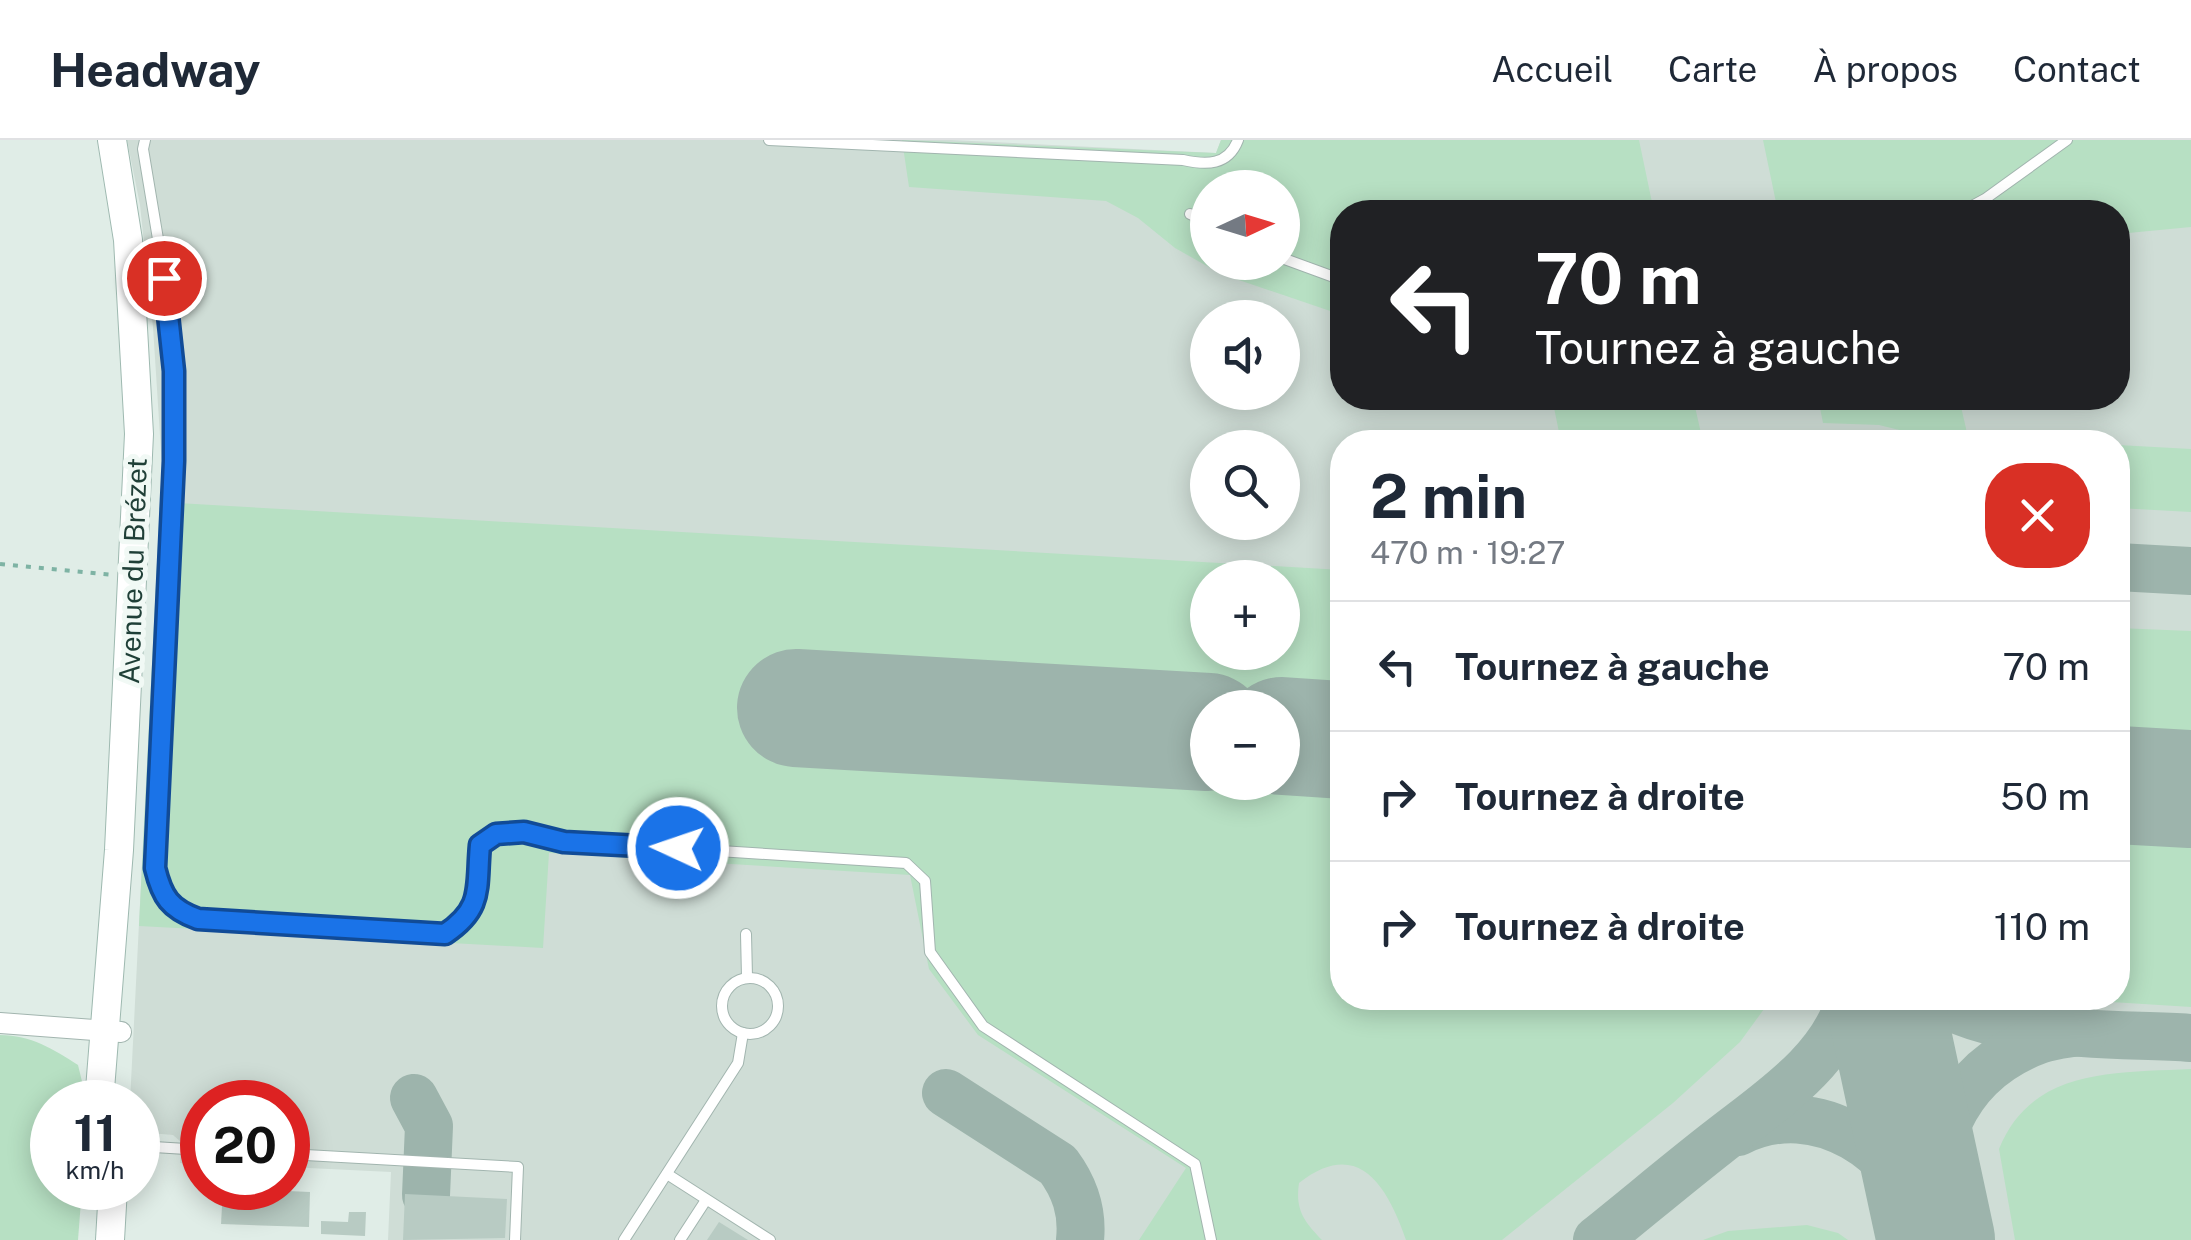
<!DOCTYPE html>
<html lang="fr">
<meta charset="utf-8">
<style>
:root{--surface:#fff;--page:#f2f2f3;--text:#1f2937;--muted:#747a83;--line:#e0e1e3}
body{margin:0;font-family:"Public Sans",sans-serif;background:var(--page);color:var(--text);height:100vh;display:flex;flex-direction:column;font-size:38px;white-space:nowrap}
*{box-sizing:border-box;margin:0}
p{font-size:32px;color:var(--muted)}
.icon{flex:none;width:55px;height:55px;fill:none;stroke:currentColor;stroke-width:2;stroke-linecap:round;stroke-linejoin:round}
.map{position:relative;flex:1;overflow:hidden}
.drawer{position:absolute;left:1330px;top:290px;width:800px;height:580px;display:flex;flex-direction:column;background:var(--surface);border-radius:40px;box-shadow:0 5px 25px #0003}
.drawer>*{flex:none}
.hud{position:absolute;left:1330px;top:60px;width:800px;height:210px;border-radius:40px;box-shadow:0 5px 25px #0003;background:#202124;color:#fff;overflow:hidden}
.needle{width:65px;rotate:86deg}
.controls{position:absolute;left:1190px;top:30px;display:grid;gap:20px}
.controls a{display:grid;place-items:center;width:110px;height:110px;border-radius:50%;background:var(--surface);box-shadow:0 5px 25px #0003;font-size:50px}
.speed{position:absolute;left:30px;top:940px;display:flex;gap:20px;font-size:50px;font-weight:700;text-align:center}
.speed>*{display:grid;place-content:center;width:130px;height:130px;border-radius:50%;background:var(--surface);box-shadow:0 5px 25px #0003;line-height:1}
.speed small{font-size:25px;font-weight:400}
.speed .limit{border:15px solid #d22;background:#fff;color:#111}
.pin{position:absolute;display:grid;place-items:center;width:85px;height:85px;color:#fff;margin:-42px;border:5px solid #fff;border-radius:50%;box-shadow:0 2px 10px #0007}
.me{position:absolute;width:110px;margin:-55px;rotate:273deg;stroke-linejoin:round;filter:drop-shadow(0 0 8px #0008)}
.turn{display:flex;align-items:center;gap:35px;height:210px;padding:0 40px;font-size:45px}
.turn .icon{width:130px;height:130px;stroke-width:2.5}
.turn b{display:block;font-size:70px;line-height:85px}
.round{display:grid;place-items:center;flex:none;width:105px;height:105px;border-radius:40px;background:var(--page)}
.overview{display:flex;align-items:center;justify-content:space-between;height:170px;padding:0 40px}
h1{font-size:60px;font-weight:700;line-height:75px}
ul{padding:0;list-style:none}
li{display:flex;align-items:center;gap:30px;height:130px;padding:0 40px;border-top:2px solid var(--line)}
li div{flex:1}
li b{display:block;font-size:38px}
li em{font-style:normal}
header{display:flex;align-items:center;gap:60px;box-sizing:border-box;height:140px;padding:0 50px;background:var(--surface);border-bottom:2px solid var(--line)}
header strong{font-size:48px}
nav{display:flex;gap:55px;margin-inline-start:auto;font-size:35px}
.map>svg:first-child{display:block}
.built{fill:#cfddd6;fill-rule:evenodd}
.green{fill:#b7e0c3;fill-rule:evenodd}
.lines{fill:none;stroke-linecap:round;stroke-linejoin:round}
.taxiway{stroke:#9db4ac;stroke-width:48}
.runway{stroke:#9db4ac;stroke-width:118}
.building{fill:#b8cbc3}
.service-casing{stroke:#a2b5af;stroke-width:12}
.minor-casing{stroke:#a2b5af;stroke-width:22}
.secondary-casing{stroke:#9eb9b0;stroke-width:30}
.path{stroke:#7eb3a4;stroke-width:4;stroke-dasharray:5 8;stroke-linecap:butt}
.service{stroke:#fff;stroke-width:10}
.minor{stroke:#fff;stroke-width:20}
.secondary{stroke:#fff;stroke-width:28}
.route-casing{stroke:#114b97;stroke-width:25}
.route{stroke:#1a73e8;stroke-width:18}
.labels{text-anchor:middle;stroke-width:10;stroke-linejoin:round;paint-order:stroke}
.street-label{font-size:28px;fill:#1f3f37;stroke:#f1f9f5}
</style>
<header>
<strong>Headway</strong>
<nav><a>Accueil</a><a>Carte</a><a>À propos</a><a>Contact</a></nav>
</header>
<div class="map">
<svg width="2191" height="1100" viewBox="0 0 2191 1100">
<rect width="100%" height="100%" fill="#e0ede7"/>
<!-- built -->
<path class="built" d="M127,0H951L1216,13L1221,0H2191V1100H388L391,1032L288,1027V962H202V1024L180,1023L181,1002L173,995L138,992V962H130L162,327L153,187L140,65ZM1208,48H1282V122H1208ZM1342,72H2118V258H1342ZM1208,178H1282V252H1208ZM1342,302H2118V858H1342ZM1208,308H1282V382H1208ZM1208,438H1282V512H1208ZM1208,568H1282V642H1208Z"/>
<!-- green -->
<g class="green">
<path d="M902,0L1216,13L1221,0H1639L1654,72H1342V175L1221,134L1175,108L1138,78L1106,61L909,47ZM1208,48H1282V122H1208Z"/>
<path d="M1763,0H2191V87L2118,94V72H1778Z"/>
<path d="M1552,258H1693L1703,302H1561Z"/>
<path d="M1818,258H1959L1968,297L2068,302H1930L1928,297L1879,285L1823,283Z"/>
<path d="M2118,305L2191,309V372L2118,368Z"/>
<path d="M160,362L1342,430V858H1772L1740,902L1673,963L1502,1100H1406C1387,1045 1358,997 1299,1043C1295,1070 1304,1081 1322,1100H1139L1186,1028L978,895L929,829L910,735L549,713L543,808L139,786ZM1208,438H1282V512H1208ZM1208,568H1282V642H1208Z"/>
<path d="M2118,488L2191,491V867L2047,858H2118Z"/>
<path d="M0,895C31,895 53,909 78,925L87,962H52V1048H82L78,1100H0Z"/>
<path d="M2191,929V1100H2015L1999,1009C2032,927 2116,933 2191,929Z"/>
<path d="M1807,1085L1838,1093L1848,1100H1703L1728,1091Z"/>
</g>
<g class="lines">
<!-- taxiway -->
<g class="taxiway">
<path d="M2118,427L2191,431"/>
<path d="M1935,858C1997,899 2115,893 2191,898"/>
<path d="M946,953L1058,1025C1075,1048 1083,1071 1080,1100"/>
<path d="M414,958L429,986L426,1055"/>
<path d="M1738,992C1818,952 1902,1012 1928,1088"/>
<path d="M1597,1100C1637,1068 1676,1035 1717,1003C1766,964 1834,922 1850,858"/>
<path d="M1937,1100C1922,1014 1951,932 2039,900C2053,895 2069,894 2084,891"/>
</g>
<!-- runway -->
<g class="runway">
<path d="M796,568L1208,592"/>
<path d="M1282,596L1342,600"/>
<path d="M2118,645L2191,649"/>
<path d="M1884,858L1936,1100"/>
</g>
</g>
<!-- building -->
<g class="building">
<path d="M223,1048L310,1052L309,1087L221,1084Z"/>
<path d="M405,1054L507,1059L505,1098L403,1100Z"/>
<path d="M349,1072H366L365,1096L321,1094V1081L348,1082Z"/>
<path d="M719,1082L748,1100H707Z"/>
</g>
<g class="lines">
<!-- service casing -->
<g class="service-casing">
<g id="service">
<path d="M145,0L143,9L170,171L174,231V321L155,728C162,757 170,769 198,779L445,794C484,767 476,748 480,705C508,685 532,694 564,701L906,723L925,741L930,812L983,886L1195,1024L1211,1100"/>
<path d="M769,0L1183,20C1206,25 1228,26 1238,0"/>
<path d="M1961,72L1985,59L2067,0"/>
<path d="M1190,74L1208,82"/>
<path d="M1282,118L1342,140"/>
<path d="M746,794L747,837"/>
<circle cx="750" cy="866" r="28"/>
<path d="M138,1006L202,1010"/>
<path d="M288,1014L518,1027L515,1100"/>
<path d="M667,1034L770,1100"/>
<path d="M624,1100L738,923L743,893"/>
<path d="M680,1100L706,1060"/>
</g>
</g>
<!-- minor casing -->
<g class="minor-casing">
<path id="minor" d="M0,883L121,892"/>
</g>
<!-- secondary casing -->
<g class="secondary-casing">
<g id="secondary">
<path d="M99,962L119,710L139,294L128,100L112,0"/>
<path d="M110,1100L113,1048"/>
</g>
</g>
<!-- path -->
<path class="path" d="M0,424L113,435"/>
<!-- service -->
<use href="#service" class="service"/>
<!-- minor -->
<use href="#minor" class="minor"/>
<!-- secondary -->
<use href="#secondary" class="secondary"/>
</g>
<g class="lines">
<!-- route casing -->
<g class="route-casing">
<path id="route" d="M164,138L174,231V321L155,728C162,757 170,769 198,779L445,794C484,768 476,748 480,705L496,694L524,692L564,702L678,708"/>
</g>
<!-- route -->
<use href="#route" class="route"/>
</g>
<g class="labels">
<!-- street labels -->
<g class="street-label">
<text transform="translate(133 431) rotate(-88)" y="10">Avenue du Brézet</text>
</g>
</g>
</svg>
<div class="controls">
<a><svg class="needle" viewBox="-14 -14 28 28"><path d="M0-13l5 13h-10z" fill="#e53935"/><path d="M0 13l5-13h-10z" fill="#747a83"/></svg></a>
<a><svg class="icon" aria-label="sound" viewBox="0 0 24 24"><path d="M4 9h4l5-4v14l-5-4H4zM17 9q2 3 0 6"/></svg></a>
<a><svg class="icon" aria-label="search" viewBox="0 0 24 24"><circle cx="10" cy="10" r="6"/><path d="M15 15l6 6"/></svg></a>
<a>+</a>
<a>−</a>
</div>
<div class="speed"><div>11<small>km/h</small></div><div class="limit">20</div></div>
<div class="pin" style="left:164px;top:138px;background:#d93025"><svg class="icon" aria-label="arrive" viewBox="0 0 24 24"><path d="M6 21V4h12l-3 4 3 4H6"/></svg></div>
<svg class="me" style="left:678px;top:708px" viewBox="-20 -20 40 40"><circle r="17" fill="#1a73e8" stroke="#fff" stroke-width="3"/><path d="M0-11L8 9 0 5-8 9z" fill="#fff"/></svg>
<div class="hud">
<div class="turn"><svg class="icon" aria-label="left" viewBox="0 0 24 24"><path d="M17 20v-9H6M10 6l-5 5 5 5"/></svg><div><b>70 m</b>Tournez à gauche</div></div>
</div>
<section class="drawer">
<div class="overview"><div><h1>2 min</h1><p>470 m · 19:27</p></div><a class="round" style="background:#d93025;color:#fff"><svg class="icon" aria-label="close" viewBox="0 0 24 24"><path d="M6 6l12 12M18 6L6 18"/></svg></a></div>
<ul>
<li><svg class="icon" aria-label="left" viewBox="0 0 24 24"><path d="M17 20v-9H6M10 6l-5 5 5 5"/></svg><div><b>Tournez à gauche</b></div><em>70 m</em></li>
<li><svg class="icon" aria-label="right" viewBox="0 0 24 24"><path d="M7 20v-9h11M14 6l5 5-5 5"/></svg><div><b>Tournez à droite</b></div><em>50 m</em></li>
<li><svg class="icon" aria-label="right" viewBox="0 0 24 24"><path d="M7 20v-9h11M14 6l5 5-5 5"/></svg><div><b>Tournez à droite</b></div><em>110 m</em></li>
</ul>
</section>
</div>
